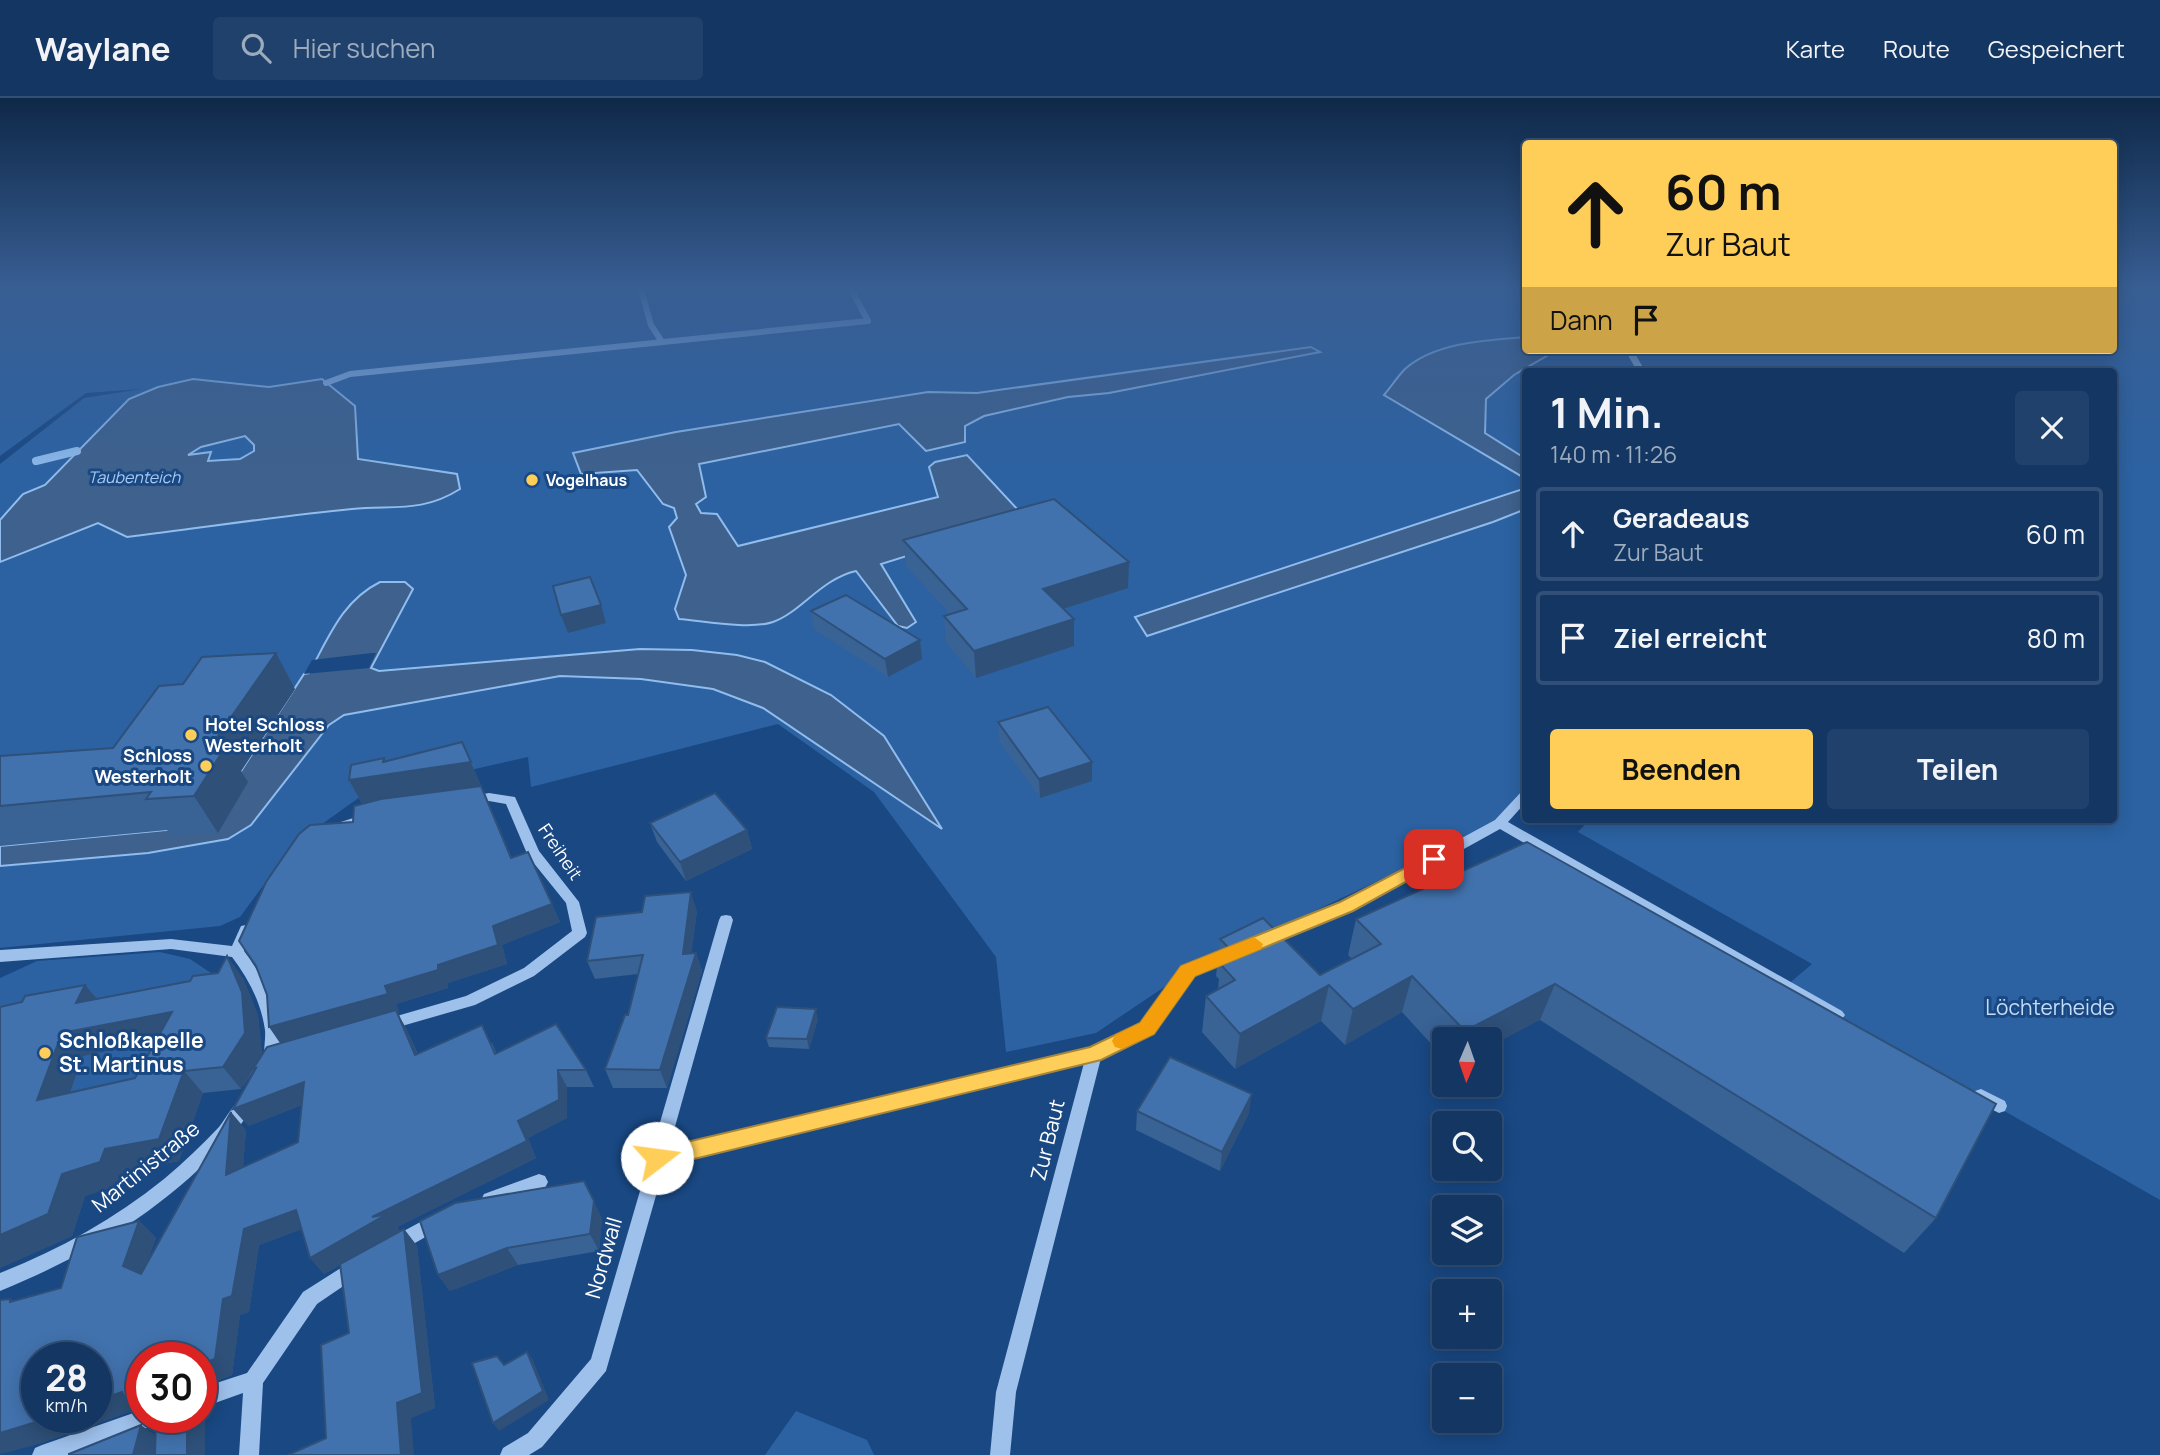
<!DOCTYPE html>
<html lang="de">
<meta charset="utf-8">
<style>
:root{--surface:#133662;--page:#20416b;--text:#f1f3f6;--muted:#9dabbe;--line:#325077;--accent:#ffce59}
body{margin:0;font-family:Manrope,sans-serif;background:var(--page);color:var(--text);height:100vh;display:flex;flex-direction:column;font-size:26px;white-space:nowrap}
*{box-sizing:border-box;margin:0}
p{font-size:23px;color:var(--muted)}
.icon{flex:none;width:38px;height:38px;fill:none;stroke:currentColor;stroke-width:2;stroke-linecap:round;stroke-linejoin:round}
.map{position:relative;flex:1;overflow:hidden}
.details{position:absolute;left:1522px;top:270px;width:595px;height:455px;display:flex;flex-direction:column;background:var(--surface);border-radius:7px;box-shadow:0 4px 18px #0003,0 0 0 2px var(--line)}
.details>*{flex:none}
.guide{position:absolute;left:1522px;top:42px;width:595px;height:214px;border-radius:7px;box-shadow:0 4px 18px #0003,0 0 0 2px var(--line);background:#ffce59;color:#111;overflow:hidden}
.needle{width:46px;rotate:182deg}
.buttons{position:absolute;left:1432px;top:929px;display:grid;gap:14px}
.buttons a{display:grid;place-items:center;width:70px;height:70px;border-radius:7px;background:var(--surface);box-shadow:0 4px 18px #0003,0 0 0 2px var(--line);font-size:35px}
.speed{position:absolute;left:21px;top:1244px;display:flex;gap:14px;font-size:35px;font-weight:700;text-align:center}
.speed>*{display:grid;place-content:center;width:91px;height:91px;border-radius:50%;background:var(--surface);box-shadow:0 4px 18px #0003,0 0 0 2px var(--line);line-height:1}
.speed small{font-size:18px;font-weight:400}
.speed .limit{border:10px solid #d22;background:#fff;color:#111}
.pin{position:absolute;display:grid;place-items:center;width:60px;height:60px;color:#fff;margin:-30px;border-radius:14px;box-shadow:0 4px 10px #0006}
.me{position:absolute;width:77px;margin:-38px;rotate:75deg;stroke-linejoin:round;filter:drop-shadow(0 0 5px #0008)}
.turn{display:flex;align-items:center;gap:24px;height:147px;padding:0 28px;font-size:32px}
.turn .icon{width:91px;height:91px;stroke-width:2.5}
.turn b{display:block;font-size:49px;line-height:60px}
.then{display:flex;align-items:center;height:66px;padding:0 28px;background:#0003;gap:14px;font-size:26px}
.round{display:grid;place-items:center;flex:none;width:74px;height:74px;border-radius:7px;background:var(--page)}
.overview{display:flex;align-items:center;justify-content:space-between;height:119px;padding:0 28px}
h1{font-size:42px;font-weight:700;line-height:52px}
.button{display:flex;gap:14px;margin-top:auto;padding:14px 28px}
.button a{flex:1;height:80px;border-radius:7px;background:var(--accent);color:#111;font-size:28px;font-weight:700;line-height:80px;text-align:center}
.button a+a{background:var(--page);color:var(--text)}
ul{padding:0;list-style:none}
li{display:flex;align-items:center;gap:21px;height:94px;margin:0 14px 10px;padding:0 14px;border:4px solid var(--line);border-radius:7px}
li div{flex:1}
li b{display:block;font-size:26px}
li em{font-style:normal}
header{display:flex;align-items:center;gap:42px;box-sizing:border-box;height:98px;padding:0 35px;background:var(--surface);border-bottom:2px solid var(--line)}
header strong{font-size:33px}
nav{display:flex;gap:38px;margin-inline-start:auto;font-size:24px}
.search{width:490px;height:63px;background:var(--page);display:flex;align-items:center;gap:18px;box-sizing:border-box;padding:0 24px;border-radius:7px;color:var(--muted);font-size:26px}
.map>svg:first-child{display:block}
.green{fill:#2c62a2}
.water{fill:#3e618d;stroke:#90bcee;stroke-width:2;fill-rule:evenodd}
.pier{fill:#194883}
.lines{fill:none;stroke-linecap:round;stroke-linejoin:round}
.stream-far1{stroke:#90bcee;stroke-width:6}
.stream{stroke:#90bcee;stroke-width:8}
.minor{fill:#9ec1ec;fill-rule:evenodd}
.wall{fill:#396295;fill-rule:evenodd}
.shaded-wall{fill:#2e5079}
.building{fill:#4272ad;stroke:#2e5079;stroke-width:2;fill-rule:evenodd}
.route{fill:#ffce59;stroke:#a6863a;stroke-width:2}
.slow{fill:#f59e0b}
.poi-dot{fill:#ffce59;stroke:#194883;stroke-width:2.5}
.labels{text-anchor:middle;stroke-width:6;stroke-linejoin:round;paint-order:stroke}
.far-water-label{font-size:16px;font-style:italic;fill:#a9cbf3;stroke:#194883}
.far-poi-label{font-size:16px;font-weight:bold;fill:#fff;stroke:#194883;text-anchor:start}
.poi-label{font-size:18px;font-weight:bold;fill:#fff;stroke:#194883;text-anchor:start}
.street-label{font-size:18px;fill:#fff;stroke:#194883}
.near-park-label{font-size:21px;fill:#c3dcf9;stroke:#194883}
.near-poi-label{font-size:21px;font-weight:bold;fill:#fff;stroke:#194883;text-anchor:start}
.near-street-label{font-size:21px;fill:#fff;stroke:#194883}
</style>
<header>
<strong>Waylane</strong>
<div class="search"><svg class="icon" aria-label="search" viewBox="0 0 24 24"><circle cx="10" cy="10" r="6"/><path d="M15 15l6 6"/></svg>Hier suchen</div>
<nav><a>Karte</a><a>Route</a><a>Gespeichert</a></nav>
</header>
<div class="map">
<svg width="2160" height="1357" viewBox="0 0 2160 1357">
<rect width="100%" height="100%" fill="#194883"/>
<!-- green -->
<g class="green">
<path d="M0,191H1526V252H2114V191H2160V1102L1786,888L1812,866L1578,734L1590,721H2114V273H1526V696L1500,725L1188,873L1096,935L1006,954L996,859L874,694L778,626L531,689L528,659L364,696L293,747L240,819L220,828L0,850V366L84,300L141,291L86,295L0,358Z"/>
<path d="M160,854L190,861L211,875L154,971L142,979L0,1012V880L37,863Z"/>
<path d="M796,1313L867,1342L874,1357H765Z"/>
</g>
<!-- water -->
<g class="water">
<path d="M1526,239V252H1557L1514,277L1486,301L1485,335L1526,361V381L1384,297C1391,289 1397,279 1405,271C1435,244 1488,242 1526,239Z"/>
<path d="M1311,249L1320,254L1109,295L1068,299L984,318L965,328V344L926,353L899,326L699,366L706,399L696,406L701,415L717,416L738,448L938,399L929,369L935,364L967,357L1019,413V423L881,466L916,524L907,530L898,528L856,473C821,481 801,514 773,524C749,532 704,523 679,521L675,511L686,477L669,429L677,420L674,410L663,406L637,372L581,376L573,355L676,334L928,294L977,295Z"/>
<path d="M193,281L269,289L322,281L355,308L358,361L457,376L460,391C422,415 394,407 352,411C277,418 202,430 127,439L98,425L0,464V422L23,396L45,387L129,301L158,289ZM245,338L254,347V353L240,361L208,363L211,354L188,357L201,349Z"/>
<path d="M1526,390V411L1493,424L1147,538L1135,519Z"/>
<path d="M380,484H405L413,491L371,570L379,573L640,551L692,552L737,557L765,564L831,597L884,638L942,731L763,610L713,591L641,581L560,578L344,617L329,627L251,727L228,741L148,755L0,768V748L176,731L234,684L304,576L309,575C329,539 342,503 380,484Z"/>
</g>
<!-- pier -->
<path class="pier" d="M372,555H376L369,570L304,576L312,562Z"/>
<g class="lines">
<!-- stream-far1 -->
<g class="stream-far1">
<path d="M641,191L651,227L662,244"/>
<path d="M326,285L350,276L868,223L851,191"/>
</g>
<!-- stream -->
<path class="stream" d="M36,363L77,353"/>
<!-- minor -->
<g class="minor">
<path d="M1625,252H1633L1645,273H1637Z"/>
<path d="M1526,692V704L1508,724L1842,913L1845,917L1842,921L1837,923L1832,921L1500,731L1352,813L1269,846L1264,847L1259,846L1257,842L1259,838L1342,805L1495,722L1522,693Z"/>
<path d="M489,695L515,699L539,753L579,804L587,835L585,839L534,878L475,907L388,932L383,930L380,926L383,922L466,898L524,870L572,833L566,805L528,758L506,706L489,703L470,706L464,702L466,699Z"/>
<path d="M369,715L375,719L374,722L330,736L324,732L325,729Z"/>
<path d="M726,817L731,818L733,822L669,1050L1091,950L1142,927L1183,869L1231,849L1236,851L1238,855L1236,859L1193,877L1152,935L1101,960L1016,1294L1010,1357H990L996,1294L1084,965L665,1066L606,1273L542,1349L529,1357H500L503,1350L528,1335L591,1261L719,822L721,818Z"/>
<path d="M246,827L251,828L253,832L244,853C264,879 293,933 278,966L272,968L266,966C262,956 266,943 265,932C261,904 248,880 232,859L171,851L0,864V852L171,841L232,848L241,828Z"/>
<path d="M1981,991L2005,1003L2007,1008L2005,1013L1999,1015L1975,1003L1973,998L1975,993Z"/>
<path d="M247,997L253,999L255,1004C247,1021 232,1037 219,1051C159,1115 81,1160 0,1193V1175C59,1152 114,1121 164,1081C183,1065 202,1047 219,1029C227,1019 235,1002 247,997Z"/>
<path d="M539,1076L545,1078L548,1084L545,1090L490,1110L484,1108L481,1102L484,1096Z"/>
<path d="M437,1115L443,1117L446,1123L443,1129L401,1153L395,1155L389,1153L386,1147L389,1141Z"/>
<path d="M355,1161L361,1164L364,1170L361,1176L317,1206L263,1285L259,1357H239L243,1295L201,1310V1290L247,1275L303,1194Z"/>
<path d="M142,1312V1320H158L155,1327L71,1357H32L35,1350L42,1347Z"/>
</g>
</g>
<!-- wall -->
<g class="wall">
<path d="M903,442L1129,464L1128,490L1063,511L1074,521V548L976,580L946,545L944,518L950,516L906,468Z"/>
<path d="M811,513L922,561L888,579L814,531Z"/>
<path d="M295,591L241,673L248,684L218,735L172,738L167,732L0,748V658L113,650Z"/>
<path d="M998,624L1092,664V683L1040,700L999,643Z"/>
<path d="M462,644L512,760L552,806L560,824L502,847L507,866L448,885V890L396,906L399,914L397,915L406,930L418,956L492,945L497,956L586,972L594,989H567V1020L528,1040L536,1060L397,1129L400,1133L404,1131L417,1148L435,1310L411,1320L326,1340L349,1235L340,1167L324,1176L310,1160L302,1131L259,1147L249,1214L240,1217L232,1277L201,1289V1260L138,1311L41,1345L0,1356V1202L10,1201L13,1203L61,1190L139,1123L156,1140L147,1164L246,1032L243,1069L298,1044L302,1007L248,1028L255,973L254,972L241,991L203,995L179,1063L127,1073L122,1086L85,1098L72,1138L0,1170V909L85,887L97,901L243,880L258,917L262,956L280,945L353,724L362,706L349,682L384,660L385,663ZM155,944L135,980L70,995L83,958Z"/>
<path d="M650,725L747,732L752,751L686,783L657,744Z"/>
<path d="M1527,744L1936,1120L1904,1155L1540,922L1489,942H1444V960L1402,914L1345,947L1321,923L1235,971L1202,934L1206,898L1218,892L1219,881L1216,878L1220,841L1320,877L1352,861L1348,857L1356,821Z"/>
<path d="M697,813L691,855H696L702,873L667,990H613L605,971L628,917L638,876L595,881L587,863Z"/>
<path d="M818,921L809,951L769,949L766,940Z"/>
<path d="M1137,1013L1249,1015L1220,1073L1136,1032Z"/>
<path d="M602,1120L599,1153L518,1167L450,1193L438,1177L420,1123Z"/>
</g>
<!-- shaded-wall -->
<g class="shaded-wall">
<path d="M1129,464L1128,490L1044,517L1043,491Z"/>
<path d="M601,507L606,525L568,535L561,517Z"/>
<path d="M1074,521V548L976,580L974,553Z"/>
<path d="M920,542L922,561L888,579L885,561Z"/>
<path d="M276,555L295,591L241,673L248,684L218,735L194,698L211,648Z"/>
<path d="M462,644L483,693L365,711L349,682L383,664L384,660L392,676Z"/>
<path d="M1092,664V683L1040,700L1039,681Z"/>
<path d="M747,732L752,751L686,783L680,764Z"/>
<path d="M691,794L697,813L689,875L683,856Z"/>
<path d="M552,806L560,824L502,847L507,866L448,885V890L396,906L399,914L397,915L406,930L426,975L282,948L269,929L385,888L438,867L493,828Z"/>
<path d="M696,855L702,873L667,990L660,972Z"/>
<path d="M227,858L243,880L258,917L262,957L241,991L223,969Z"/>
<path d="M1412,878L1402,914L1345,947L1353,911Z"/>
<path d="M1555,886L1540,922L1489,949V942H1462L1465,933Z"/>
<path d="M85,887L105,910L76,905Z"/>
<path d="M1329,887L1321,923L1235,971L1240,936Z"/>
<path d="M816,911L818,921L809,951L807,941Z"/>
<path d="M172,914L190,937L83,958L59,1025L37,1002L62,935Z"/>
<path d="M558,972L567,989V1020L528,1040L536,1060L397,1129L400,1133L324,1176L310,1160L518,1023Z"/>
<path d="M184,973L203,995L179,1063L127,1073L122,1086L85,1098L72,1138L0,1170V1137L62,1076L105,1051Z"/>
<path d="M304,984L317,1001L248,1028L233,1011Z"/>
<path d="M1252,996L1249,1015L1220,1073L1222,1054Z"/>
<path d="M231,1014L246,1032L241,1094L226,1077Z"/>
<path d="M594,1103L602,1120L599,1153L590,1136Z"/>
<path d="M296,1112L310,1128L259,1147L249,1214L240,1217L232,1277L201,1289V1266L244,1131Z"/>
<path d="M139,1123L156,1140L141,1184L123,1168Z"/>
<path d="M404,1131L417,1148L435,1310L411,1320L414,1357H401L397,1305Z"/>
<path d="M507,1150L518,1167L450,1193L438,1177Z"/>
<path d="M527,1254L533,1262L549,1302L499,1333L493,1325Z"/>
<path d="M122,1294L140,1297L142,1298V1314L138,1311L41,1345L0,1356V1335L49,1320H96V1303Z"/>
<path d="M201,1308L205,1311V1357H187V1320H201Z"/>
<path d="M141,1327L163,1343L159,1357H133Z"/>
</g>
<!-- building -->
<g class="building">
<path d="M1054,401L1129,464L1043,491L1074,521L974,553L944,518L967,511L903,442Z"/>
<path d="M590,479L601,507L561,517L553,488Z"/>
<path d="M846,497L920,542L885,561L811,513Z"/>
<path d="M276,555L211,648H226L194,698L146,701L151,694L0,708V658L113,650L159,588L183,586L202,559Z"/>
<path d="M1048,609L1092,664L1039,681L998,624Z"/>
<path d="M462,644L471,664L349,682L351,667L384,660L383,664Z"/>
<path d="M481,688L511,760L528,754L552,806L493,828L498,847L438,867V872L385,888L388,896L269,929L267,897L256,868L239,843L266,784L299,736L310,727L353,724L354,708L381,701Z"/>
<path d="M715,695L747,732L680,764L650,725Z"/>
<path d="M1527,744L1996,1006L1936,1120L1555,886L1465,933L1412,878L1353,911L1329,887L1240,936L1206,898L1235,882L1221,867L1237,858L1220,841L1263,820L1320,877L1381,846L1356,821Z"/>
<path d="M691,794L683,856L696,855L660,972L605,971L625,917H628L643,857L587,863L596,819L642,814L645,798Z"/>
<path d="M227,858L242,894L245,935L223,969L184,973L159,1041L105,1051L100,1064L62,1076L48,1116L0,1137V909L22,904L25,898L85,887L76,905L190,883L193,878L218,875ZM172,914L135,980L37,1002L62,935Z"/>
<path d="M777,909L816,911L807,941L766,940Z"/>
<path d="M396,912L415,957L482,927L495,956L556,926L586,972H558L559,1002L518,1023L527,1043L372,1119L387,1116L310,1160L296,1112L244,1131L232,1198L223,1201L215,1261L201,1266V1260H142V1301L140,1297L125,1301L122,1294L96,1303V1260H37V1320H49L0,1335V1202L10,1201V1204L61,1190L77,1139L139,1123L123,1168L141,1176L231,1014L226,1077L298,1044L304,984L233,1011L256,970L253,971L267,949Z"/>
<path d="M1170,959L1252,996L1222,1054L1137,1013Z"/>
<path d="M584,1083L594,1103L590,1136L507,1150L438,1177L420,1123L455,1105Z"/>
<path d="M404,1131L422,1295L397,1305L401,1357H288L326,1340L321,1247L349,1235L340,1166Z"/>
<path d="M527,1254L543,1293L493,1325L472,1265L497,1258L504,1267Z"/>
<path d="M156,1320H187V1357H155Z"/>
<path d="M141,1327L133,1357H69V1356Z"/>
</g>
<!-- sky -->
<linearGradient id="sky" x2="0" y2="1"><stop stop-color="#0e2848"/><stop offset="0.5" stop-color="#385e93"/><stop offset="1" stop-color="#385e93" stop-opacity="0"/></linearGradient>
<rect width="2160" height="381" fill="url(#sky)"/>
<!-- route -->
<path class="route" d="M1434,755L1440,757L1443,761L1440,765L1353,813L1195,878L1154,936L1101,962L657,1070L649,1067L646,1060L649,1054L657,1051L1090,949L1140,925L1181,868L1340,804Z"/>
<!-- slow -->
<path class="slow" d="M1254,839L1263,846L1261,851L1195,878L1154,936L1122,951L1115,949L1112,943L1115,937L1140,925L1181,868Z"/>
<!-- markers -->
<g class="poi-dot">
<circle cx="532" cy="382" r="7"/>
<circle cx="191" cy="637" r="7"/>
<circle cx="206" cy="668" r="7"/>
<circle cx="45" cy="955" r="7"/>
</g>
<g class="labels">
<!-- far-water labels -->
<g class="far-water-label">
<text x="134" y="385">Taubenteich</text>
</g>
<!-- far-poi labels -->
<g class="far-poi-label">
<text x="546" y="388">Vogelhaus</text>
</g>
<!-- poi labels -->
<g class="poi-label">
<text x="205" y="633">Hotel Schloss<tspan x="205" dy="21">Westerholt</tspan></text>
<text x="192" y="664" text-anchor="end">Schloss<tspan x="192" dy="21">Westerholt</tspan></text>
</g>
<!-- street labels -->
<g class="street-label">
<text transform="translate(560 754) rotate(56)" y="6">Freiheit</text>
</g>
<!-- near-park labels -->
<g class="near-park-label">
<text x="2050" y="917">Löchterheide</text>
</g>
<!-- near-poi labels -->
<g class="near-poi-label">
<text x="59" y="950">Schloßkapelle<tspan x="59" dy="24">St. Martinus</tspan></text>
</g>
<!-- near-street labels -->
<g class="near-street-label">
<text transform="translate(1048 1042) rotate(-76)" y="7">Zur Baut</text>
<text transform="translate(146 1069) rotate(-39)" y="7">Martinistraße</text>
<text transform="translate(604 1160) rotate(-74)" y="7">Nordwall</text>
</g>
</g>
</svg>
<div class="buttons">
<a><svg class="needle" viewBox="-14 -14 28 28"><path d="M0-13l5 13h-10z" fill="#e53935"/><path d="M0 13l5-13h-10z" fill="#9dabbe"/></svg></a>
<a><svg class="icon" aria-label="search" viewBox="0 0 24 24"><circle cx="10" cy="10" r="6"/><path d="M15 15l6 6"/></svg></a>
<a><svg class="icon" aria-label="layers" viewBox="0 0 24 24"><path d="M12 4l9 5-9 5-9-5zM3 14l9 5 9-5"/></svg></a>
<a>+</a>
<a>−</a>
</div>
<div class="speed"><div>28<small>km/h</small></div><div class="limit">30</div></div>
<div class="pin" style="left:1434px;top:761px;background:#d93025"><svg class="icon" aria-label="arrive" viewBox="0 0 24 24"><path d="M6 21V4h12l-3 4 3 4H6"/></svg></div>
<svg class="me" style="left:657px;top:1060px" viewBox="-20 -20 40 40"><circle r="19" fill="#fff"/><path d="M0-13L10 11 0 6-10 11z" fill="#ffce59"/></svg>
<div class="guide">
<div class="turn"><svg class="icon" aria-label="ahead" viewBox="0 0 24 24"><path d="M12 20V5M6 11l6-6 6 6"/></svg><div><b>60 m</b>Zur Baut</div></div>
<div class="then">Dann<svg class="icon" aria-label="arrive" viewBox="0 0 24 24"><path d="M6 21V4h12l-3 4 3 4H6"/></svg></div>
</div>
<section class="details">
<div class="overview"><div><h1>1 Min.</h1><p>140 m · 11:26</p></div><a class="round"><svg class="icon" aria-label="close" viewBox="0 0 24 24"><path d="M6 6l12 12M18 6L6 18"/></svg></a></div>
<ul>
<li><svg class="icon" aria-label="ahead" viewBox="0 0 24 24"><path d="M12 20V5M6 11l6-6 6 6"/></svg><div><b>Geradeaus</b><p>Zur Baut</p></div><em>60 m</em></li>
<li><svg class="icon" aria-label="arrive" viewBox="0 0 24 24"><path d="M6 21V4h12l-3 4 3 4H6"/></svg><div><b>Ziel erreicht</b></div><em>80 m</em></li>
</ul>
<div class="button"><a>Beenden</a><a>Teilen</a></div>
</section>
</div>
